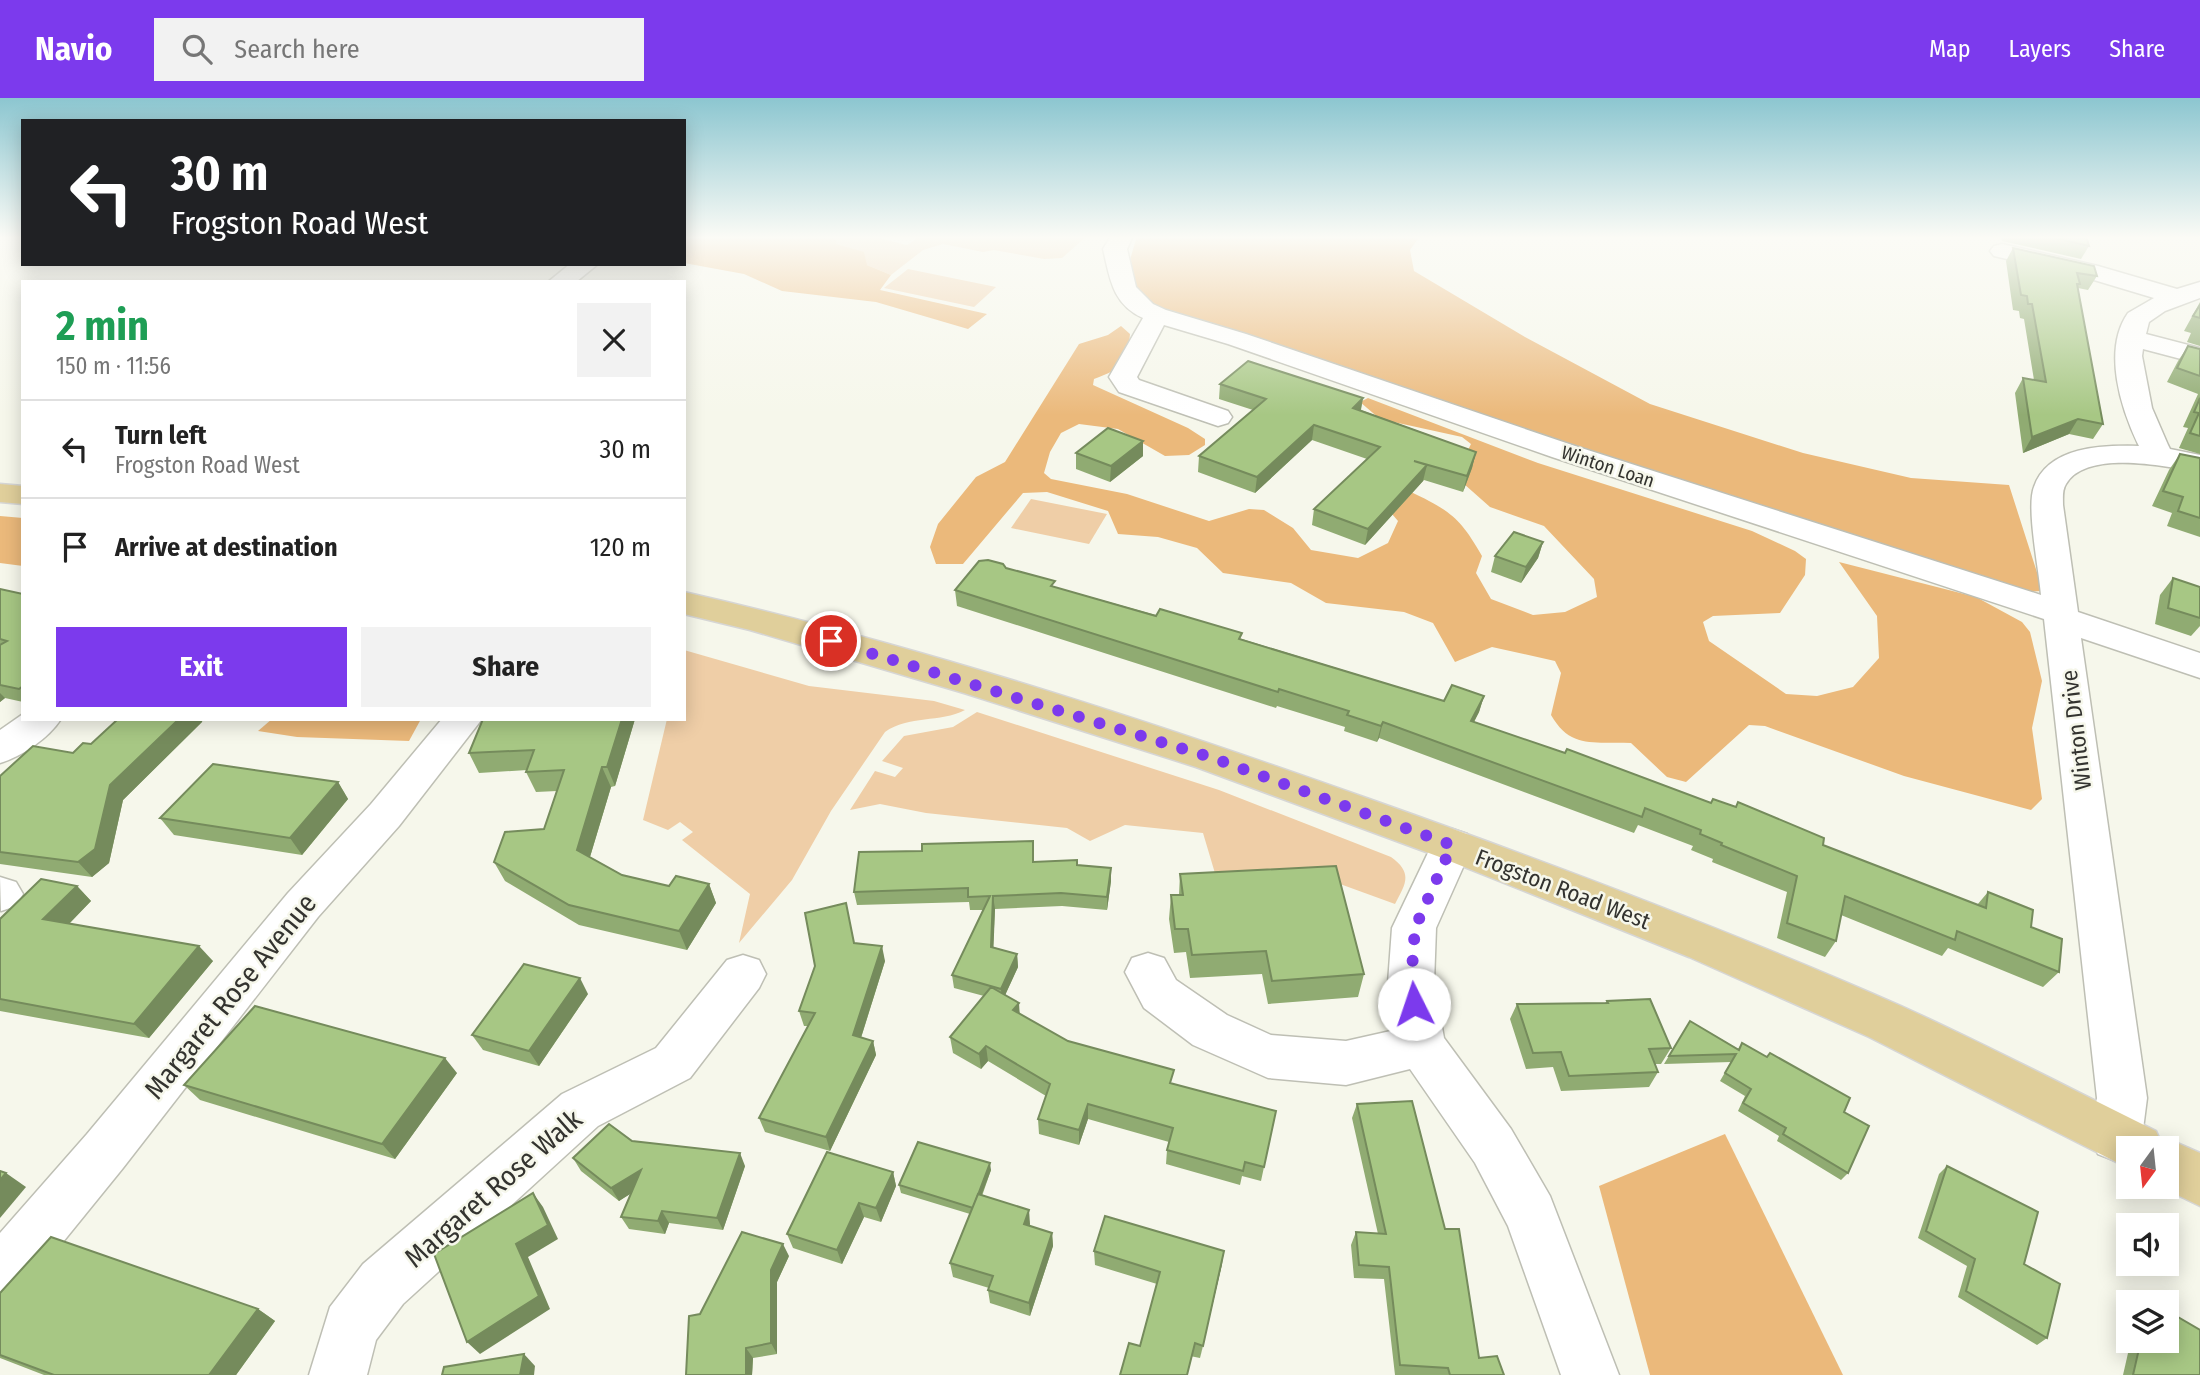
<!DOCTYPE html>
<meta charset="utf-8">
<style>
:root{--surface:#fff;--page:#f2f2f2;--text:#222;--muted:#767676;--line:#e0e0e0;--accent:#7c3aed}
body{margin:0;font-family:"Fira Sans Condensed",sans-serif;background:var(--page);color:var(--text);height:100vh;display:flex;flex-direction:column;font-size:26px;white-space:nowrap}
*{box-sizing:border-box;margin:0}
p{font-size:23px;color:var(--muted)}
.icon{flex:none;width:38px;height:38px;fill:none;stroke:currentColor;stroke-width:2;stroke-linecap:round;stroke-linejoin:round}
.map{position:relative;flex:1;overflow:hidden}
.details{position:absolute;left:21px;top:182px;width:665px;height:441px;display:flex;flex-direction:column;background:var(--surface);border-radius:0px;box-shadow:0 4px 18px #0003}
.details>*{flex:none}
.hud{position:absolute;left:21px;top:21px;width:665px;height:147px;border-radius:0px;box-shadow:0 4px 18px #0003;background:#202124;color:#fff;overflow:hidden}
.needle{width:46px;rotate:195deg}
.tools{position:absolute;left:2116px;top:1038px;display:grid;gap:14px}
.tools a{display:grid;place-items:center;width:63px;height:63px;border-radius:0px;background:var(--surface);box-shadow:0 4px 18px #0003;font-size:35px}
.pin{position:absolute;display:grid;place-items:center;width:60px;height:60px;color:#fff;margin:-30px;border:4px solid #fff;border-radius:50%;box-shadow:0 2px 7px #0007}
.me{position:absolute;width:77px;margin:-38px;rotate:356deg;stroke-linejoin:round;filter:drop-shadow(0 0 5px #0008)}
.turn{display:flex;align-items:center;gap:24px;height:147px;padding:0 35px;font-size:32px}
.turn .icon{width:91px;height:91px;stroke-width:2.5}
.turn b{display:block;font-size:49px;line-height:60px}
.round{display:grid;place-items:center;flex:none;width:74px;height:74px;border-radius:0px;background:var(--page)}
.overview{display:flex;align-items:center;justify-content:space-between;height:119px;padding:0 35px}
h1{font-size:42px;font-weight:700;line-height:52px;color:#1e9e55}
.action{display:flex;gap:14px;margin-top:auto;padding:14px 35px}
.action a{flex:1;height:80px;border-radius:0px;background:var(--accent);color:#fff;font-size:28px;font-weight:700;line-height:80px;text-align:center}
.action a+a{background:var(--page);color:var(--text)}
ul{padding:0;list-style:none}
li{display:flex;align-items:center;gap:21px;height:98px;padding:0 35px;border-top:2px solid var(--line)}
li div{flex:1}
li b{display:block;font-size:26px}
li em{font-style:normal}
header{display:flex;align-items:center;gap:42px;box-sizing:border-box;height:98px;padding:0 35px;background:var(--accent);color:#fff}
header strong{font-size:33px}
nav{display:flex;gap:38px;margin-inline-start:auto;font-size:24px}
.search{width:490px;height:63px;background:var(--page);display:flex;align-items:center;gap:18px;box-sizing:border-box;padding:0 24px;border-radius:0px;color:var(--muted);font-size:26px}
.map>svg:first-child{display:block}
.green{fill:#efcea7}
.forest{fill:#ebb97b}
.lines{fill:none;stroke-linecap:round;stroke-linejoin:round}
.minor-casing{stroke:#bebfb4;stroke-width:3}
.major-casing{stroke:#d6d6d5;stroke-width:3}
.minor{fill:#fff;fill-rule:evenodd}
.major{fill:#e0cf9b;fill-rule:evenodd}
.wall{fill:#90ab72}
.shaded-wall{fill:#758b5c}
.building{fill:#a7c784;stroke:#758b5c;stroke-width:2}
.route{stroke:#7c3aed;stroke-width:12;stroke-dasharray:0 21.6}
.labels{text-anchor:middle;stroke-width:5;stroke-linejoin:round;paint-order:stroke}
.far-street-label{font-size:19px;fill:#33332f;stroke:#f6f7eb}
.street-label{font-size:23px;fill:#33332f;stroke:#f6f7eb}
.near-street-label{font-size:28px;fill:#33332f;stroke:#f6f7eb}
</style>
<header>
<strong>Navio</strong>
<div class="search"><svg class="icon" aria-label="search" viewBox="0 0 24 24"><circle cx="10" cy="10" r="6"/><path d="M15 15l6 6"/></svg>Search here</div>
<nav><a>Map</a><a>Layers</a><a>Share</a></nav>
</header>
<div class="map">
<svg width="2200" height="1277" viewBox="0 0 2200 1277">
<rect width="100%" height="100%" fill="#f6f7eb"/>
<!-- green -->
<g class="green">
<path d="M836,138H871L907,147L920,138H1087L1062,160L1044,161L994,152L983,154L943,146L923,152L891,177L867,167L835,146Z"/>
<path d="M908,171L996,189L974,209L884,190Z"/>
<path d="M1031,401L1107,416L1089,446L1011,430Z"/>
<path d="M684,552L809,588L934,603L965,612C940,625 909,617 885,634L831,713L792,782L739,845L750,796L682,742L693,734L680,724L668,732L643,722L667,621H684Z"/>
<path d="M977,614L1219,692L1391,759C1413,775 1406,785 1395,806L1318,778L1217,782L1203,735L1125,727L1090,743L1067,730L926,715L880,706L850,712L875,673L895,679L903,670L882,663L904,638L953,629Z"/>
</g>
<!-- forest -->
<g class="forest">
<path d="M684,138H836V146L864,154L867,167L891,177L880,192L987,216L968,231L876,204L782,193L744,176L684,165Z"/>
<path d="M1137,138H1420L1410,152L1414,173L1525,239L1650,306L1803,355L1911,380L2009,387L2043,493L2020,494L1164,214L1143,199L1127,172Z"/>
<path d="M1121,228L1130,236C1127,269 1124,269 1094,281L1093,287L1188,330L1205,341V347L1189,357L1165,358L1118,331L1079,326L1061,335L1050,354L1044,375L1051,381L1127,396L1209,423L1249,411L1264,412L1293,430L1311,452L1358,460L1388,445L1398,423L1392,416L1409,393C1449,412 1460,419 1482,458L1476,475L1491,501L1533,517L1565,514L1597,499L1594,481L1544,428L1490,409L1455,378L1471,346L1462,339L1380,321L1360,304L1368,300L1538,365L1752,433L1795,453L1806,461L1805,477L1780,515L1713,518L1703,524L1709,543L1786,596L1817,598L1853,589L1879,560L1877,518L1839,464L1976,499L2022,524L2030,534L2042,583L2032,630L2042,701L2031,712L1904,678L1765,628L1749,627L1686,684L1667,679L1631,645C1595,643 1571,652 1551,617L1561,575L1555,563L1492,549L1455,564L1433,525L1404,514L1326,505L1291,485L1223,475L1197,450L1158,439L1118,436L1108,413L1047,394L1023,395L963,466H936L930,449L938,426L976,379L1005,364L1079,246L1108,237Z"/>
<path d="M0,418L23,420V468L0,465Z"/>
<path d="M272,621H421L409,643L297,639L258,633Z"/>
<path d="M1725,1036L1843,1277H1650L1599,1088Z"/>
</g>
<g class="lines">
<!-- minor casing -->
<g class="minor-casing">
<g id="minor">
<path d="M1111,138H1133L1127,151L1136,189L1153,206L1166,212L1246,236L1572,347L2041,497C2039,472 2026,409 2034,389C2048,348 2103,347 2139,348C2121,311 2102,252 2128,215L2154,200L2084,179L1994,158L1990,153L1994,148L2002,146L2098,168L2177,191L2200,184V200L2165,213L2149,224L2146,236L2200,250V266L2143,251L2142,258L2152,310L2168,347L2170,351L2200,357V375C2168,368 2086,351 2066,386C2062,392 2063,400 2063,407L2078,514L2200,555V580L2081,540L2147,1000L2142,1039L2137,1050H2128V1058L2116,1063L2098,1056L2090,1039L2097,1000L2044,521L1552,359L1228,246L1164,227L1137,279L1139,282L1228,313L1232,319L1228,325L1218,328L1119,294L1109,279L1143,220C1112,206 1110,180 1103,151Z"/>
<path d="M570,166H598L576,184H548Z"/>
<path d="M23,616V621H61C49,640 21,659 0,665V632Z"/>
<path d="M442,621H482L399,728L318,819L123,1070L20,1197L0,1205V1135L87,1036L288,795L371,706Z"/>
<path d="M1452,731L1467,736L1473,747L1436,830L1434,885L1444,940L1511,1031L1550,1098L1619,1277H1561L1508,1128L1475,1065L1410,971L1346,987L1268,980L1193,947L1144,910L1125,874L1132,860L1148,855L1164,860L1176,882L1227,917L1271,937L1346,943L1395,932L1388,885L1392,830L1437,736Z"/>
<path d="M0,779L16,784L23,796L16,808L1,813Z"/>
<path d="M743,857L759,862L766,876L759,890L690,980L598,1028L403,1206L376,1242L367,1277H309L330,1209L363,1166L562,996L656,950L727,862Z"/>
</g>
</g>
<!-- major casing -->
<g class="major-casing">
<g id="major">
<path d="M0,386L23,388V406L0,404Z"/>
<path d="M684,494C917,547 1147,622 1372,702C1550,765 1728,832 1901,908C1987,947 2071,991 2156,1033L2160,1042L2166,1040L2200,1055V1108L2159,1088H2166V1050H2128V1070L1869,939L1689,859L1437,758L1196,669L964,595L750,532L684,516Z"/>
</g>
</g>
<!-- minor -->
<use href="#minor" class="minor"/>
<!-- major -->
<use href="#major" class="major"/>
</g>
<!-- wall -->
<g class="wall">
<path d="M2001,138H2086L2089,148L2081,161L2002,143Z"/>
<path d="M2013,150L2097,178L2088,192L2078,190L2103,326L2093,341L2069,336L2023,355L2015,295L2023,280L2034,282L2024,221L2020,220L2019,213L2013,212L2006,163Z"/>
<path d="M2200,204V248L2187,244L2191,235L2184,233Z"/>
<path d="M2188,248L2200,251V356L2179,350L2188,330L2183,329L2198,296L2167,284L2178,263Z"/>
<path d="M1220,286L1363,300L1361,312L1476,354L1472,370L1463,394L1424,382L1365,447L1312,427L1314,411L1367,361L1312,342L1255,395L1198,374L1199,358L1253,312L1219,301Z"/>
<path d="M1076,355L1143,358L1110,384L1076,371Z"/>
<path d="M2180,356L2200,360V439L2167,428L2172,415L2152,408L2169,372Z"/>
<path d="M1543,444L1538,460L1521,485L1491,474L1495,458Z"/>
<path d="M1006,470L1055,489L1242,541L1444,603L1484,598L1479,614L1474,624L1711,705L1713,701L1735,709L1738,704L1823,747L1977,807L1988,794L2031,829L2059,874L2043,889L1948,850L1942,858L1841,817L1836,843L1825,859L1777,840L1787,794L1712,764L1713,761L1691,752L1693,748L1638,727L1634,735L1379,640L1377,644L1344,633L1345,629L1277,608L1276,610L957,508L955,492Z"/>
<path d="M2173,480L2200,489V528L2191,538L2155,526L2160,497Z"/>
<path d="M0,491L23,496V604L5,600L0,604Z"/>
<path d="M483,621H635L615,688L611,689L590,759L622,777L669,788L709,786L716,805L687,852L579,827L505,783L494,764L544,731L557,693L536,694L526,674L527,672L479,675L469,655Z"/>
<path d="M202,624L123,702L109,765L92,779L0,766V678L73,655L91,646Z"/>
<path d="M338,684L348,701L302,757L174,737L160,720Z"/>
<path d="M922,753L1034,764L1077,767L1111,783L1107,812L1062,808L995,811L993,849L1017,856L1018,869L1005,897L1020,916L1068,943L1173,986L1276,1013L1261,1083L1242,1078L1240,1087L1166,1066L1167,1052L1169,1044L1088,1021L1079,1047L1039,1036L1038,1021L1046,998L988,963L981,971L953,955L950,939L984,898L954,890L952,877L983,812H970L969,804L857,807L854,794Z"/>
<path d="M1180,776L1364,876L1358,899L1268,906L1262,876L1190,880L1186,854L1174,855L1169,821L1171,797H1179Z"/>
<path d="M77,788L91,803L69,826L213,863L149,940L0,913V821Z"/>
<path d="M855,845L885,863L861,940L873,943L876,957L830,1053L765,1034L759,1020L808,928H804L799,913Z"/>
<path d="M588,896L539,968L483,952L472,937Z"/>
<path d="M1607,903L1671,950L1661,966H1655L1658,974L1649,989L1561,993L1553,969L1526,971L1510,921L1517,906L1605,905Z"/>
<path d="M1690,923L1738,951L1742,945L1844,1014L1848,1075L1841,1082L1777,1043L1779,1038L1738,1013L1745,998L1720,983L1731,964L1664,966Z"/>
<path d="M457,975L395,1061L200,1002L184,987Z"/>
<path d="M1357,1006L1445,1131L1479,1260L1504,1277H1395L1384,1181L1354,1180L1351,1147L1356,1134L1378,1136L1352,1020Z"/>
<path d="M632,1043L745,1068L723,1132L669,1125L665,1136L629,1131L621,1119L631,1095L619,1103L581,1073L573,1060Z"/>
<path d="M1947,1068L2024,1166L2047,1240L2037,1247L1958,1199L1967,1168L1918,1140L1939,1076Z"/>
<path d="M991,1072L982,1098L1030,1126L1029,1128L1052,1135L1053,1148L1030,1218L990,1205L988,1192L989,1190L953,1179L950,1165L970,1116L901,1095L899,1087Z"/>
<path d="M893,1074L896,1088L881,1124L864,1119L842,1166L793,1150L787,1136Z"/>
<path d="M1094,1153L1222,1166L1200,1260L1140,1248L1157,1186L1095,1167Z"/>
<path d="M789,1158L777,1184V1256L753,1260L752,1277H686L700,1216Z"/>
<path d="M0,1195L258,1211L275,1223L236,1277H44L0,1260Z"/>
<path d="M2131,1242H2166L2200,1277H2123Z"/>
</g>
<!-- shaded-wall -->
<g class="shaded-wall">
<path d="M1363,300L1360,315L1353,310Z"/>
<path d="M2078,321L2069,336L2023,355L2032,339Z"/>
<path d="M1314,327L1312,342L1255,395L1257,379Z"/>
<path d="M1143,343V358L1110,384L1111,368Z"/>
<path d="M1476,354L1472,370L1463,394L1467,378Z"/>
<path d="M1427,367L1423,383L1365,447L1368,431Z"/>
<path d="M1543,444L1538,460L1521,485L1526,469Z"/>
<path d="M0,595L5,600L0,604Z"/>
<path d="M1484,598L1479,614L1466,639L1471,623Z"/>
<path d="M179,621H203L202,624L123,702L109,765L92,779L78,764L110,687Z"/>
<path d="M622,621H635L615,688L607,669Z"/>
<path d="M1383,624L1379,640L1377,644L1381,628Z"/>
<path d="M602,669L611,689L586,772L577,752Z"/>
<path d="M338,684L348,701L302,757L290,740Z"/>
<path d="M1111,770V783L1107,812V799Z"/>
<path d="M709,786L716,805L687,852L679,833Z"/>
<path d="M77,788L91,803L59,836L43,821Z"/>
<path d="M993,798L995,811L993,862L991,849Z"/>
<path d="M199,848L213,863L149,940L134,926Z"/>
<path d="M882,848L885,863L857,952L853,937Z"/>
<path d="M1017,856L1018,869L1002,904L1001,891Z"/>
<path d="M580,880L588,896L539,968L529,953Z"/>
<path d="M1019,905L1020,920L1013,912Z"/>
<path d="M873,943L876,957L830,1053L826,1039Z"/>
<path d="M986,948L988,963L981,971L979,956Z"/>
<path d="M445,960L457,975L395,1061L382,1046Z"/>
<path d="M1088,1006V1021L1079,1047V1032Z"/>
<path d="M740,1055L745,1068L723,1132L717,1120Z"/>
<path d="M990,1065L991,1072L974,1117L973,1110Z"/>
<path d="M641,1072L648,1085L619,1103L611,1090Z"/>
<path d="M893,1074L896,1088L881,1124L876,1110Z"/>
<path d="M6,1075L26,1089L0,1120V1082Z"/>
<path d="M533,1095L543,1109L558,1141L528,1159L550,1211L480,1256L467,1244Z"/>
<path d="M859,1105L864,1119L842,1166L837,1152Z"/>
<path d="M1029,1112L1030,1126L1025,1140L1024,1126Z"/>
<path d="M662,1113L669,1125L665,1136L658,1123Z"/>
<path d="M1052,1135L1053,1148L1030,1218L1029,1205Z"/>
<path d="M783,1146L789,1158L777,1184V1256L771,1245V1172Z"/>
<path d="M1224,1153L1222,1166L1200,1260L1203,1248Z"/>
<path d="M258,1211L275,1223L236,1277H209Z"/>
<path d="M746,1250L753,1260L752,1277H746Z"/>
<path d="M524,1256L535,1268L534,1277H520Z"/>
</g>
<!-- building -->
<g class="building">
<path d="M2046,138H2086L2089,148Z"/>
<path d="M2013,150L2094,168L2097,178L2077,175L2080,186H2077L2103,326L2078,321L2032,339L2023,280L2046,284L2032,206H2028L2027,198L2021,197Z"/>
<path d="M2200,207V220L2193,218Z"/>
<path d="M2188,248L2200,251V278L2177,270Z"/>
<path d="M1248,263L1363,300L1353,310L1476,354L1467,378L1414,363L1427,367L1368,431L1314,411L1380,349L1314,327L1257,379L1199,358L1266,301L1220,286Z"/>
<path d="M2200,300V338L2190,335L2199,315L2194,314Z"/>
<path d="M1108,330L1143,343L1111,368L1076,355Z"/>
<path d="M2180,356L2200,360V420L2178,413L2183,399L2163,393Z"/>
<path d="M1514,434L1543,444L1526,469L1495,458Z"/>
<path d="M988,462L1003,466L1006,470L1055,483L1051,488L1156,518L1160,511L1242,535L1239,541L1444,603L1452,587L1484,598L1471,623L1565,655L1567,651L1711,705L1713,701L1736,709L1738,704L1824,740L1823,747L1986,810L1988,794L2033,812L2031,829L2062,841L2059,874L1957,833L1955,842L1845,798L1836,843L1787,825L1797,778L1721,747L1722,745L1700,736L1701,732L1645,710L1642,719L1383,624L1381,628L1347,617L1349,613L1279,591L1278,594L955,492L979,463Z"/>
<path d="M2173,480L2200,489V520L2168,510Z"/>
<path d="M0,491L23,496V588L19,591L0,587V547L7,543L0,541Z"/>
<path d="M118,621H179L110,687L95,751L78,764L0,754V678L33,648L73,655L83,645L91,646Z"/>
<path d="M483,621H622L607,669H602L577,752L622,777L669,788L676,778L709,786L679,833L569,807L494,764L505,734L544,731L564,672L526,674L534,652L469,655Z"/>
<path d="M213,666L338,684L290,740L160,720Z"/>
<path d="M1033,743V764L1077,762V767L1111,770L1107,799L1061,795L993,798L991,849L1017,856L1001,891L952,877L990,798L968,799V790L854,794L859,754L922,753V746Z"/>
<path d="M1336,768L1364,876L1272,883L1266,853L1192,857L1188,831H1175L1171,797H1183L1180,776Z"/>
<path d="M41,781L77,788L43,821L199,848L134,926L0,901V821Z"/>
<path d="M846,805L854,845L882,848L853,937L873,943L826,1039L759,1020L815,915L799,913L815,868L805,815Z"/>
<path d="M524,866L580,880L529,953L472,937Z"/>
<path d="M991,889L1019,905L1013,912L1068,943L1174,972L1170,985L1276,1013L1264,1069L1245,1064L1243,1073L1167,1052L1173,1030L1088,1006L1079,1032L1038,1021L1050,986L986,948L979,956L950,939Z"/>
<path d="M1650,901L1671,950L1649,951L1658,974L1569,978L1561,954L1533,955L1517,906L1608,905L1607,903Z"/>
<path d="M255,908L445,960L382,1046L184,987Z"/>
<path d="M1690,923L1739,952L1742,945L1767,959L1770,955L1850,1000L1844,1014L1869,1028L1848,1075L1783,1036L1786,1030L1743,1005L1751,991L1725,975L1736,956L1669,958Z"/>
<path d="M1412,1003L1445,1131H1459L1479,1260L1497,1258L1504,1277H1450L1448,1270L1400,1267L1389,1169L1359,1167L1356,1134L1386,1136L1357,1006Z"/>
<path d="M609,1026L632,1043L740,1055L717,1120L662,1113L658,1123L621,1119L641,1072L611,1090L573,1060Z"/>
<path d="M918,1044L990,1065L973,1110L899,1087Z"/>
<path d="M827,1054L893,1074L876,1110L859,1105L837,1152L787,1136Z"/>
<path d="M1947,1068L2038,1114L2024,1166L2060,1186L2047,1240L1966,1193L1975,1161L1926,1133Z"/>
<path d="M0,1073L6,1075L0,1082Z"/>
<path d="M533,1095L548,1127L516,1146L539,1198L467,1244L434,1156Z"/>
<path d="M978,1096L1029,1112L1024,1126L1052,1135L1029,1205L988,1192L993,1178L950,1165Z"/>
<path d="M1105,1118L1224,1153L1203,1248L1195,1245L1187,1277H1120L1129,1245L1140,1248L1160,1174L1094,1153Z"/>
<path d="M742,1134L783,1146L771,1172V1245L746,1250V1277H686L689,1218L700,1216Z"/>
<path d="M51,1139L258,1211L209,1277H54L0,1257V1195Z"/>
<path d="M2166,1212L2200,1232V1277H2133L2141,1242H2166Z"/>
<path d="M524,1256L520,1277H442L444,1269Z"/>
</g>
<!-- sky -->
<linearGradient id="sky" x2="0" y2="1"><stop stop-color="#8cc6d0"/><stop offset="0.44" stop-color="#fbfbf6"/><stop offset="1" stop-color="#fbfbf6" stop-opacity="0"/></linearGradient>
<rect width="2200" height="317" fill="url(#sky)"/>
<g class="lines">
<!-- route -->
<path class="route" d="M831,543L1210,659L1452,747L1415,830L1411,885L1414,906"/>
</g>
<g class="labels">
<!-- far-street labels -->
<g class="far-street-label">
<text transform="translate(1608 368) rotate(18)" y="7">Winton Loan</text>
</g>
<!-- street labels -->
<g class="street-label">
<text transform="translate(2076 632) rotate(-97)" y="8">Winton Drive</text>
<text transform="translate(1563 791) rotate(21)" y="8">Frogston Road West</text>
</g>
<!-- near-street labels -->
<g class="near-street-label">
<text transform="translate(230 898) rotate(-51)" y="10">Margaret Rose Avenue</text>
<text transform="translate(493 1090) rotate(-41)" y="10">Margaret Rose Walk</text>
</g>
</g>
</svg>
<div class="tools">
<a><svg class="needle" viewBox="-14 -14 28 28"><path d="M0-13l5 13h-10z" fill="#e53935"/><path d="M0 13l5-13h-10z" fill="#767676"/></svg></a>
<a><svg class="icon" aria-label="sound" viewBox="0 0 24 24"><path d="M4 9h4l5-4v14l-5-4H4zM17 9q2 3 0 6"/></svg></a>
<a><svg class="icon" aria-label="layers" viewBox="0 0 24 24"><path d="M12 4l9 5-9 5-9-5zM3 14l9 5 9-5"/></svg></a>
</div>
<div class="pin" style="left:831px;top:543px;background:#d93025"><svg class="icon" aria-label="arrive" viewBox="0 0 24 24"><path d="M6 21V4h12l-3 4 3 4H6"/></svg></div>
<svg class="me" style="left:1414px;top:906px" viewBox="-20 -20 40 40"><circle r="19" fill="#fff"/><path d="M0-13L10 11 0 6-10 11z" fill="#7c3aed"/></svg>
<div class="hud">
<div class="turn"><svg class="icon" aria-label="left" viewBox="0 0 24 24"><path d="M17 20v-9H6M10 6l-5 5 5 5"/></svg><div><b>30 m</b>Frogston Road West</div></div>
</div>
<section class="details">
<div class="overview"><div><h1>2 min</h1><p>150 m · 11:56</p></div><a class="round"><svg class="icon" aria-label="close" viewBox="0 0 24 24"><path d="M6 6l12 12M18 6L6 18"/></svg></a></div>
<ul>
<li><svg class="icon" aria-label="left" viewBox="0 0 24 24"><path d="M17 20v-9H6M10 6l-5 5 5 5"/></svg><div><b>Turn left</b><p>Frogston Road West</p></div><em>30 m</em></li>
<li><svg class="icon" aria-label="arrive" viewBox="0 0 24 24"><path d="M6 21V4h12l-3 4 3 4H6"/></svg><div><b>Arrive at destination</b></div><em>120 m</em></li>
</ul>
<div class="action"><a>Exit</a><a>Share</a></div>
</section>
</div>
